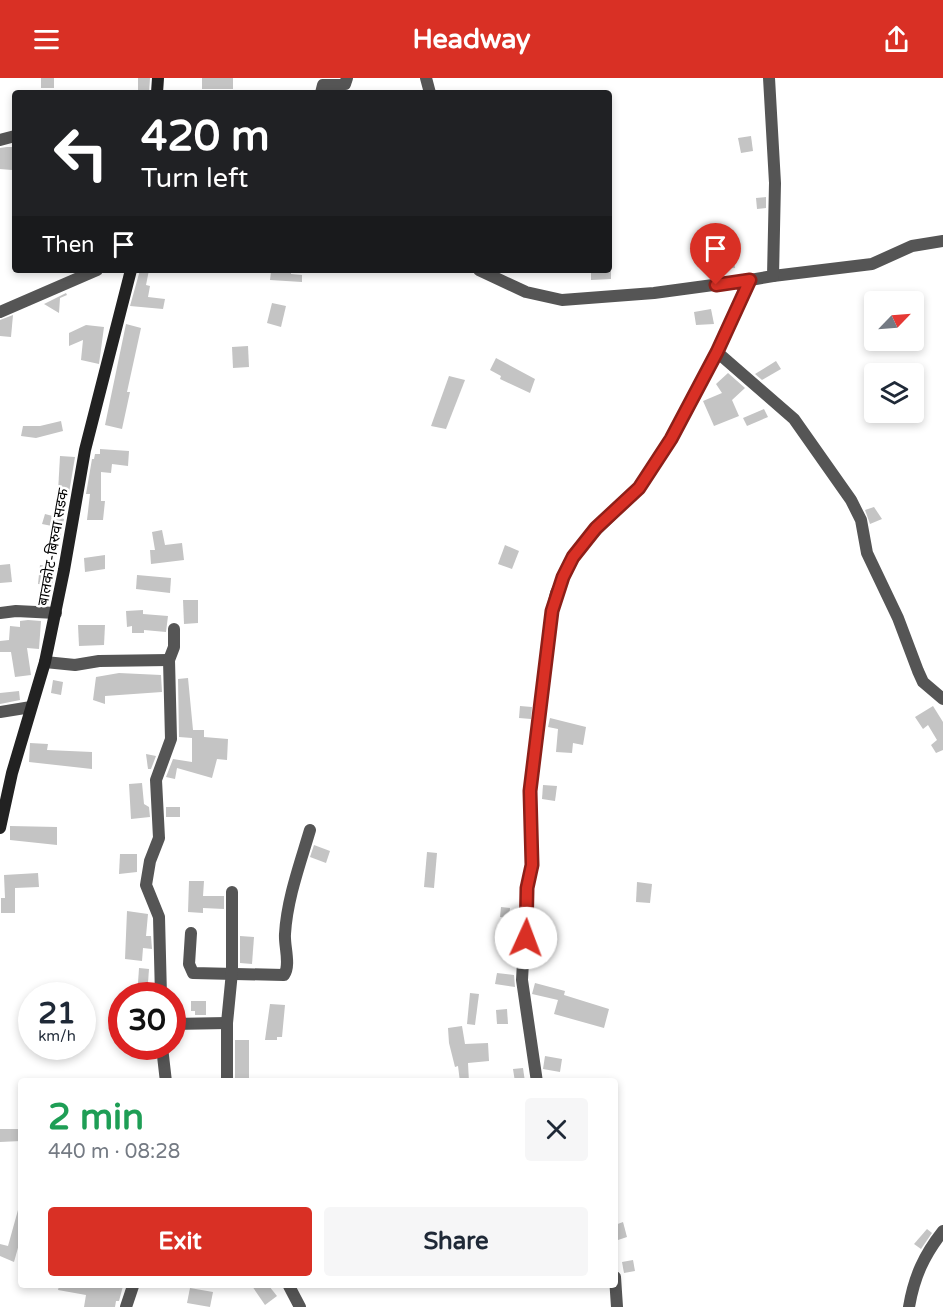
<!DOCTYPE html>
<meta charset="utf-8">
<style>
:root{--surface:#fff;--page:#f6f6f7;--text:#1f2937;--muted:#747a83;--accent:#d93025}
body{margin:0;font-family:"Varela Round","Noto Sans Devanagari",sans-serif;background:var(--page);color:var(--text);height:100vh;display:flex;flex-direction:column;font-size:22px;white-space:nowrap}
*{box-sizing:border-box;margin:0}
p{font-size:20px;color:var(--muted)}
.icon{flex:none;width:33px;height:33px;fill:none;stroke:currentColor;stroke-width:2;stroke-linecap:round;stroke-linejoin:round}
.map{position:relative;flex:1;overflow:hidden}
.drawer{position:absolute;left:18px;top:1000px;width:600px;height:210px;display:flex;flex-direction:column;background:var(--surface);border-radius:6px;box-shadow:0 3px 9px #0003}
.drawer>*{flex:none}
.banner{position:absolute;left:12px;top:12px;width:600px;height:183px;border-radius:6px;box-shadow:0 3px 9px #0003;background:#202124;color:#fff;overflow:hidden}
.needle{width:39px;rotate:65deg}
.tools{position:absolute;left:864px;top:213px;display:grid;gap:12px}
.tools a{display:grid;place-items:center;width:60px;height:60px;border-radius:6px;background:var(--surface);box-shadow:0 3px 9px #0003;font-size:30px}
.speed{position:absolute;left:18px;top:904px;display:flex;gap:12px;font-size:30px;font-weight:700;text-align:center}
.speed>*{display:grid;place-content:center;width:78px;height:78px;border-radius:50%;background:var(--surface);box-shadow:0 3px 9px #0003;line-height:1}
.speed small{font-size:15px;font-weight:400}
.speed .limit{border:9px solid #d22;background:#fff;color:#111}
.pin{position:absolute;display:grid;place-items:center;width:51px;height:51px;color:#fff;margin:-62px -26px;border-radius:50% 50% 50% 0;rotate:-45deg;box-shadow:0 0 6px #0007}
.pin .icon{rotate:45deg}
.me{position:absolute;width:66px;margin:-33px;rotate:2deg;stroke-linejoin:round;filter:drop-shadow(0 0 4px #0008)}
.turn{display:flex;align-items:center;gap:21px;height:126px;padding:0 30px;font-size:27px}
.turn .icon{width:78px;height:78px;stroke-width:2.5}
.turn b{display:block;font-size:42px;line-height:51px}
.then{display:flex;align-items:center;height:57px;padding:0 30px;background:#0003;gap:12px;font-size:22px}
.round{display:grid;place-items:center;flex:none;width:63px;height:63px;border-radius:6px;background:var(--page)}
.head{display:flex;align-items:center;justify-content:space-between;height:102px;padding:0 30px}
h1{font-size:36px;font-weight:800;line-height:45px;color:#1e9e55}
.button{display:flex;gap:12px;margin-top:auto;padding:12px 30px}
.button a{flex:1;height:69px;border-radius:6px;background:var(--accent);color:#fff;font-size:24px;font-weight:800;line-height:69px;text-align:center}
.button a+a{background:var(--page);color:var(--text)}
header{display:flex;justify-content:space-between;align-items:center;height:78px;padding:0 30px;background:var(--accent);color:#fff;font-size:27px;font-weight:800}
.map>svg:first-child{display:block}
.building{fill:#c4c4c4}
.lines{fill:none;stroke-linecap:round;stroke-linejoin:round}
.minor{stroke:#555;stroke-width:12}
.secondary{stroke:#222;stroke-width:12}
.route-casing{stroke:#8d1f18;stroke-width:15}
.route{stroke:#d93025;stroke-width:10}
.labels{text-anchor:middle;stroke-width:5;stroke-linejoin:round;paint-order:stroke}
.street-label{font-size:15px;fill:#000;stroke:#fff}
</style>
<header><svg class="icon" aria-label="menu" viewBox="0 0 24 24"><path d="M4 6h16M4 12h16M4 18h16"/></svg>Headway<svg class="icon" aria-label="share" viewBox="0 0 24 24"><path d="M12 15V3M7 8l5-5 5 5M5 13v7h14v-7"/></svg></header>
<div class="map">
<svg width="943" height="1229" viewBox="0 0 943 1229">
<rect width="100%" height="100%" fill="#fff"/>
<!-- building -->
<g class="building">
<rect x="41" y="0" width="13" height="10"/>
<path d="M138,0H150L149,15H138Z"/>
<rect x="202" y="0" width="31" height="11"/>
<path d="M751,58L753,73L741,75L738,60Z"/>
<path d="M7,69H14L12,92L0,91V70Z"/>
<path d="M766,119V130L757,131L756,120Z"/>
<path d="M734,174L735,190L720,191L719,175Z"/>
<path d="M140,192H149L146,207L150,208L148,219L165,221L163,231L130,228Z"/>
<path d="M280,192H291V196L302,197V204L270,202L271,194L280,195Z"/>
<path d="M611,192V201L591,202V193Z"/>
<path d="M66,215L67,217L60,220L59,235L44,226Z"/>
<path d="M272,225L286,228L281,249L267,245Z"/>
<path d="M711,231L714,246L696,247L694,234Z"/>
<path d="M13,237L11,259L0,258V242Z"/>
<path d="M126,246L141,250L127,314H130L122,351L105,347Z"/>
<path d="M86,247L104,249L99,286L81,282L83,262L69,268V255Z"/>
<path d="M248,268L249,289L233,290L232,269Z"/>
<path d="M496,280L535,301L530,315L500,301L501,298L490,292Z"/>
<path d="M776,283L781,291L762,302L755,296Z"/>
<path d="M728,295L745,310L732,322L739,338L714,348L703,323L722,315L716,306Z"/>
<path d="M449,298L465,302L446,351L431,348Z"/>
<path d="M764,331L768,339L747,348L743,340Z"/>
<path d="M61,343L63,353L36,360L21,358L23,348H40Z"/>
<path d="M100,371L129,373L128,388L112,386L111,395L101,394V423H105L103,442H87L90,416H86L92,381H94L95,376H100Z"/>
<path d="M60,378L75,379L69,415L58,414Z"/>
<path d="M874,429L882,441L870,446L865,432Z"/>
<path d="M45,436L64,441L60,458L50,455L52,448L42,446Z"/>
<path d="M162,452L165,467L182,465L184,482L151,486L150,472H155L152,454Z"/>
<path d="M505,467L519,473L512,491L498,486Z"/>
<path d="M105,477V491L85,494L84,480Z"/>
<path d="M10,486L12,504L0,505V487Z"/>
<path d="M40,487L56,489L52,507L38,506Z"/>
<path d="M137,497L171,500L170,515L136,511Z"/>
<path d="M183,522H198V545L184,546Z"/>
<path d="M143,532V536L168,538L166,554L144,552V555H132V548L127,549L126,533Z"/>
<path d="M28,542L41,543L39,571L27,570L31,597L15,599L11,574H0V563L9,562L10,548L20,549V543Z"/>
<path d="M78,547H105L104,567L79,568Z"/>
<path d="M119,595L161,597L162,614L105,618V626L93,622L96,599Z"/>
<path d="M188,600L193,652H204V659L228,661L227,682L217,681L212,700L177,690L175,701L166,699L173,681L192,684V660L179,659L178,601Z"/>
<path d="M53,602L63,604L61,617L51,615Z"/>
<path d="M19,613L20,622L0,626V615Z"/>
<path d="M520,628L532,629L531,641L519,640Z"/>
<path d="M933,628L943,644V672L936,675L931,667L937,662L928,647L923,651L915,639Z"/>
<path d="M550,640L586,649L583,667L573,665L572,675L556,674L558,651L548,649Z"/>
<path d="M30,665L48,666L47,672L92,674V691L29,684Z"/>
<path d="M146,676L156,678L151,691H148Z"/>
<path d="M142,705L144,726L149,729L150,739L131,741L129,706Z"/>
<path d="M543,707L557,708L555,723L542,721Z"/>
<rect x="166" y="729" width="14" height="10"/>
<path d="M10,748L57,749V767L10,762Z"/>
<path d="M314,767L330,773L326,785L310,779Z"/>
<path d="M427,774L437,775L434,810L424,809Z"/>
<path d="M120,776H137V794L119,796Z"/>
<path d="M38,795L39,809L15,810V835H1V820H5L4,797Z"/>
<path d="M189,803H204L203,818H224V831L203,830V835L188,834Z"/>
<path d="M637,804L652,806L650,825L636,824Z"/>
<path d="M501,829L510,830L509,840L500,839Z"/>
<path d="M127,833L148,836L146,858H151L152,871L143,870L142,883L125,881Z"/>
<path d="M240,858L254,859L252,886L240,885Z"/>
<path d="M139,890L149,891L148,905H138Z"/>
<path d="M497,895L514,897L515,909L495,906Z"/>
<path d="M535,905L565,913L564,917L609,931L604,950L554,936L558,922L532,916Z"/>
<path d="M470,915L479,916L475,947L467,946Z"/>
<path d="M191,923H206V937H195V933H191Z"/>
<path d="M270,926L285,927L282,959H277V962H265Z"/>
<path d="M507,931L508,946H497L496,932Z"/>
<path d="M462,948L465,966L488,965L489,983L468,985L469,1004H460L458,988L455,989L449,965L448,950Z"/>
<rect x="235" y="962" width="14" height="42"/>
<path d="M545,978L562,981L560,994L543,991Z"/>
<path d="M523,990L525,1004H515L513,991Z"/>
<path d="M0,1051H21V1063L0,1064Z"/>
<path d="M18,1132H21V1159L14,1184L0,1178V1166L8,1168Z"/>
<path d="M623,1144L627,1159L615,1163V1147Z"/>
<path d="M927,1151L932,1155L921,1171L914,1166Z"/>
<path d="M633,1182L635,1193L624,1195L622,1184Z"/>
<path d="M59,1208H123L119,1223H116L115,1229H84L86,1217L58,1212Z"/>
<path d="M252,1208H269L277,1218L265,1227Z"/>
<path d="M190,1210L213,1214L210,1229L187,1225Z"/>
</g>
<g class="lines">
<!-- minor -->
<g class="minor">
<path d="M426,0L430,15"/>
<path d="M321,15L323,7L345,6L347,0"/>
<path d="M0,62L15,58"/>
<path d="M479,192L526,214L562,222L654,215L750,202"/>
<path d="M773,198L872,186L912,168L943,163"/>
<path d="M0,234L97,192"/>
<path d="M717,274L794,341L851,422L861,442L867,475L898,540L918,593L923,604L943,621"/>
<path d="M0,535L16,533L56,535"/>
<path d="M45,584L75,587L99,583L169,582"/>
<path d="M0,634L31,629"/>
<path d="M191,855L189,886L193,895L284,897C291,887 284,868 285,856C287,821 300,786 310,752"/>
<path d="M161,918L159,839L146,807L150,783L159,760L156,702L171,661L169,582L174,569V551"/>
<path d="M172,946L227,945"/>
<path d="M162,969L166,1004"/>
<path d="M227,1004V945L232,894V814"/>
<path d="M537,1004L522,902L527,810L532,787L530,713L552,533L556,515L573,479L585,463L639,410L671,361L717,274L750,202L773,198L775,105L769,0"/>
<path d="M615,1199L617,1229"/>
<path d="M289,1208L300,1229"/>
<path d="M126,1229L133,1208"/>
<path d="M909,1229C914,1199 924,1177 943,1153"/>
</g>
<!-- secondary -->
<g class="secondary">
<path d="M157,15L158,0"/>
<path d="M0,750L12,695L45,584L64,492L85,372L131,192"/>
</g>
</g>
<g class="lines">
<!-- route casing -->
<g class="route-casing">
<path id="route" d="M526,860L527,810L532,787L530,713L552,533L563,499L573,479L596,450L639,410L671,361L717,274L750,202L716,207"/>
</g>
<!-- route -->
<use href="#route" class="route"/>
</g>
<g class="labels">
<!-- street labels -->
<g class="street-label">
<text transform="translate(53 469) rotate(-80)" y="5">बालकोट-बिरुवा सडक</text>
</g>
</g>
</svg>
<div class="tools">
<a><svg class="needle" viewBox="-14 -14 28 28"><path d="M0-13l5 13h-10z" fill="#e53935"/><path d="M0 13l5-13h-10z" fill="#747a83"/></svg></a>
<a><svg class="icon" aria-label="layers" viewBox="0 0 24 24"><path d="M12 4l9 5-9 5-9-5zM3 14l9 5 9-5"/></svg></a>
</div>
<div class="speed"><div>21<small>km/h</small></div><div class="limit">30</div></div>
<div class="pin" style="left:716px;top:207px;background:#d93025"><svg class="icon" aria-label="arrive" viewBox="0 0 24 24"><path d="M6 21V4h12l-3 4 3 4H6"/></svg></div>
<svg class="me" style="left:526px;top:860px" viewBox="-20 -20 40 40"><circle r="19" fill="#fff"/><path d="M0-13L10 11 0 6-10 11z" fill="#d93025"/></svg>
<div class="banner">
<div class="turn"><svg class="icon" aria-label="left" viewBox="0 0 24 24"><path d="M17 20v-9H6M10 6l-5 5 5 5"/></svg><div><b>420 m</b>Turn left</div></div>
<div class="then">Then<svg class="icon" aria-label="arrive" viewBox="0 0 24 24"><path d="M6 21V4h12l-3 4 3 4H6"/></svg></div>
</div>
<section class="drawer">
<div class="head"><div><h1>2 min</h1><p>440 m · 08:28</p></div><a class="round"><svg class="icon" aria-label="close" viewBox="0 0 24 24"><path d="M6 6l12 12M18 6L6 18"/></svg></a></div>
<div class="button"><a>Exit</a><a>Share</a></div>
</section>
</div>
